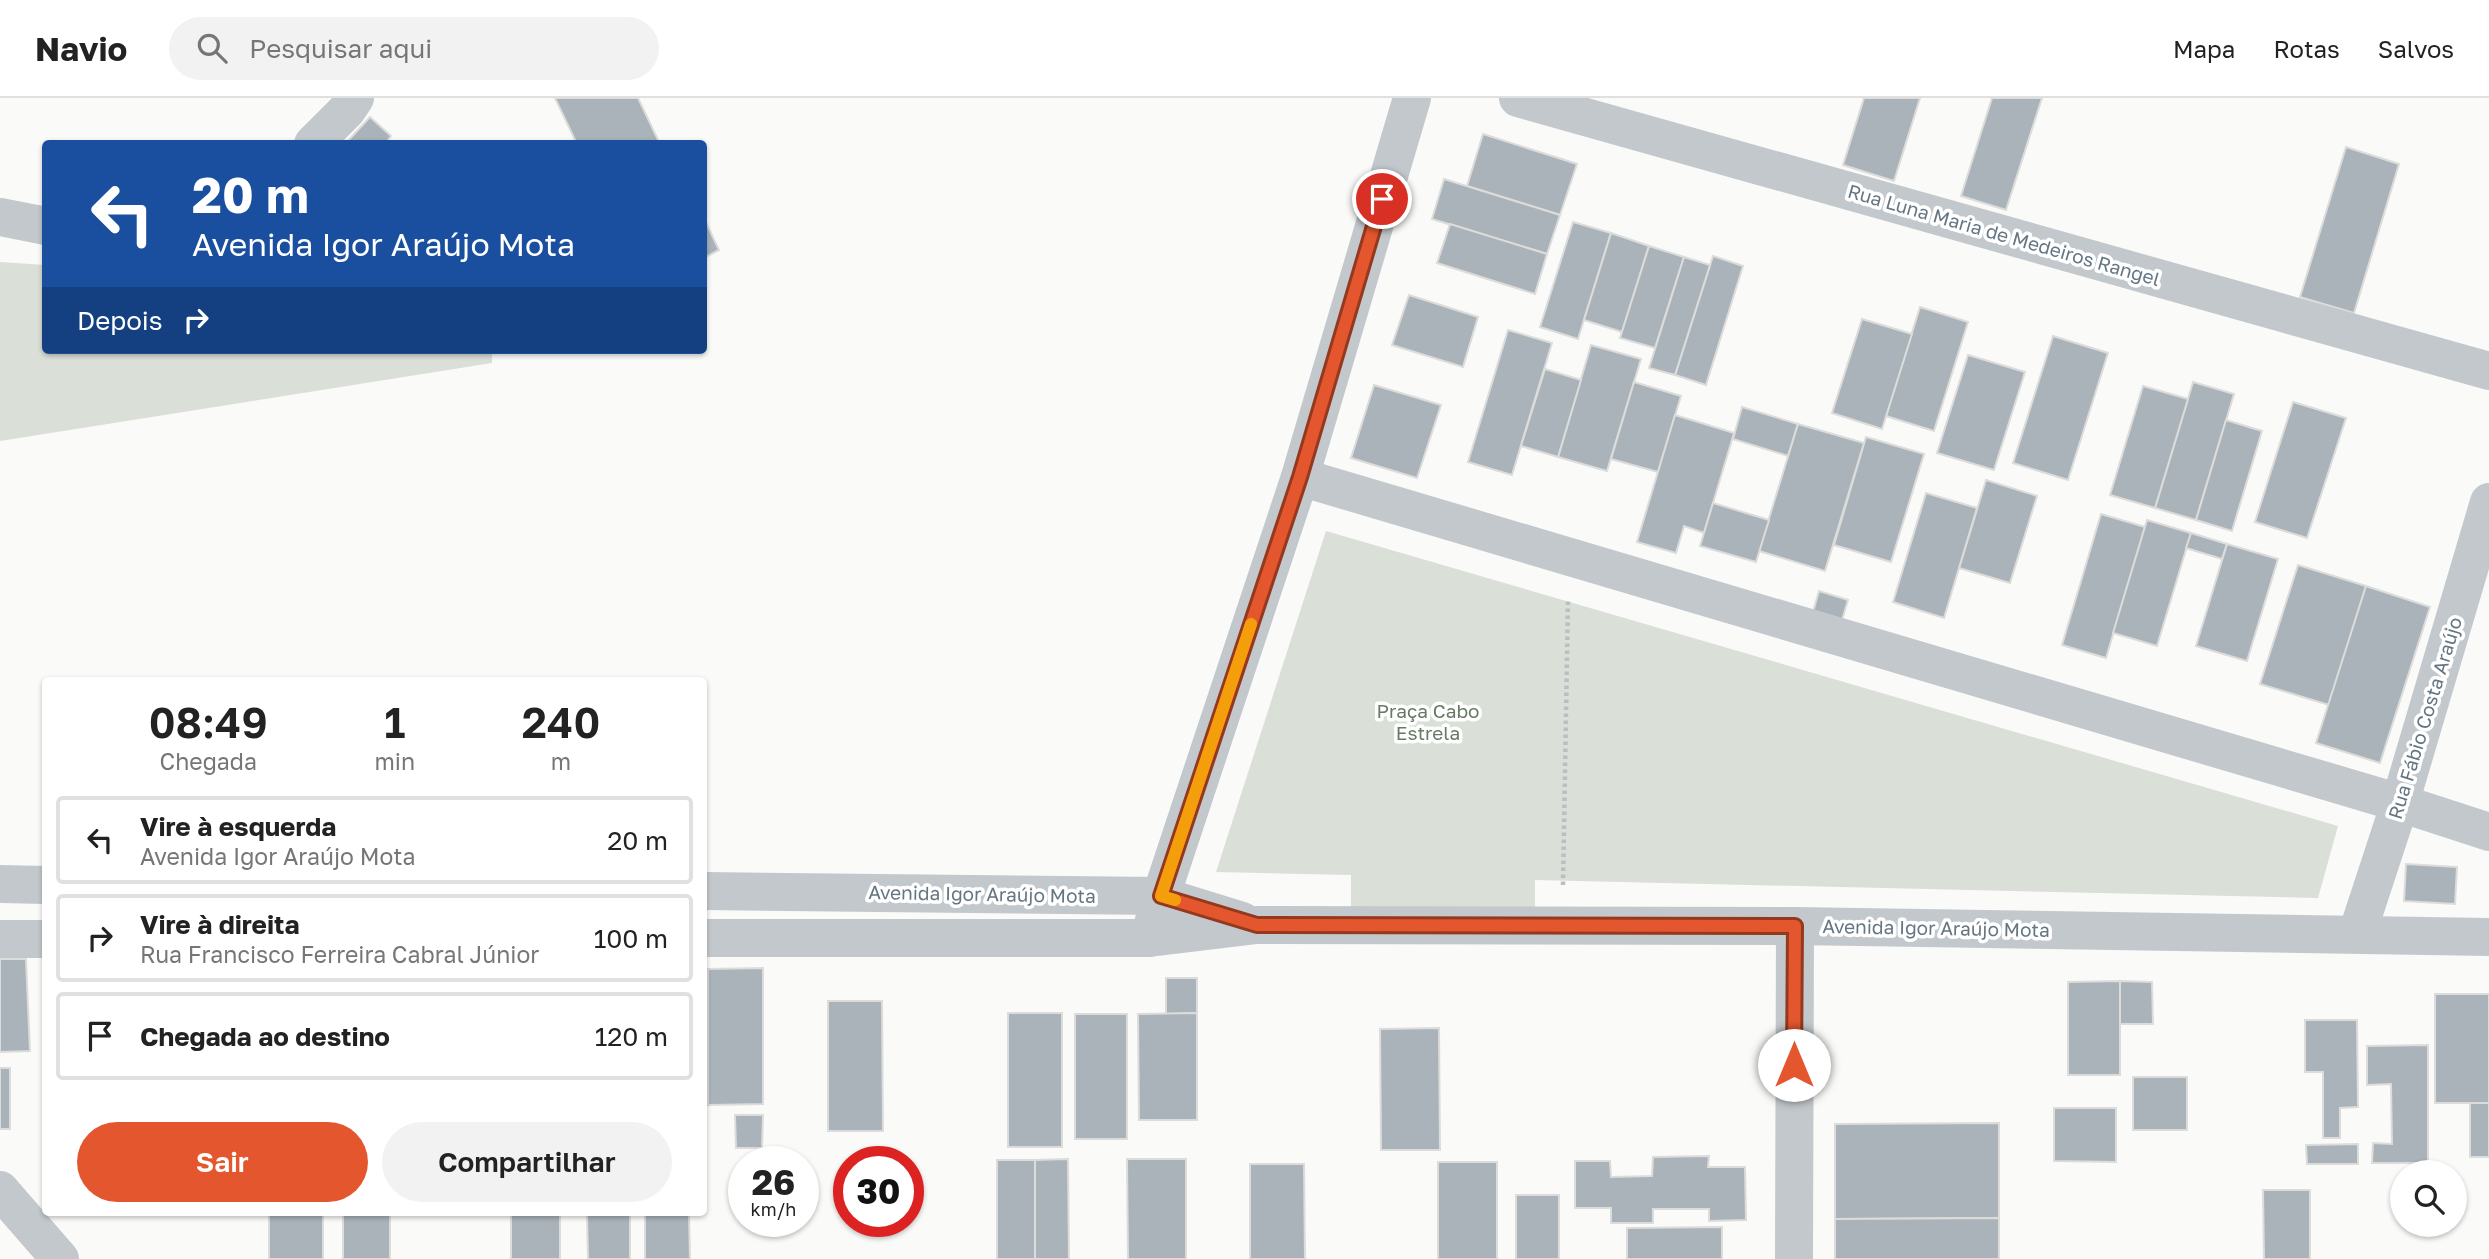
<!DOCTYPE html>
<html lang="pt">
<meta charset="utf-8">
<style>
:root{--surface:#fff;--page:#f2f2f2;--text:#222;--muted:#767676;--line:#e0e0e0;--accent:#e4572e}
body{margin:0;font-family:"Golos Text",sans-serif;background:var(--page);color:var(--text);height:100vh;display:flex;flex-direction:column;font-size:26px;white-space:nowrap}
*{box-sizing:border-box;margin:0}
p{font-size:23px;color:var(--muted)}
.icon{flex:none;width:38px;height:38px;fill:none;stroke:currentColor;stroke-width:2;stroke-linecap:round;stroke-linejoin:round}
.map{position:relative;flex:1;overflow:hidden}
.drawer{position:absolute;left:42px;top:579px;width:665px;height:539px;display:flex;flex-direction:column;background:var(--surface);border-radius:7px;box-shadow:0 2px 5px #0004}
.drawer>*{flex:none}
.guide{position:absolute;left:42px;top:42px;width:665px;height:214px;border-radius:7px;box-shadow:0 2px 5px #0004;background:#1a4fa0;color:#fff;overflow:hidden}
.fabs{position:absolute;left:2390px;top:1062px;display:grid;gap:14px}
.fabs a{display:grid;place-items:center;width:77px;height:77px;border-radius:50%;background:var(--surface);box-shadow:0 2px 5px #0004;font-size:35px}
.speed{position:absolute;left:728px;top:1048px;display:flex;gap:14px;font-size:35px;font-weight:700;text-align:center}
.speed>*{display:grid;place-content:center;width:91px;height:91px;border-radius:50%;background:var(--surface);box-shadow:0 2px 5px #0004;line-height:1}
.speed small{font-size:18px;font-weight:400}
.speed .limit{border:10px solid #d22;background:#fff;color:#111}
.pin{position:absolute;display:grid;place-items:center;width:60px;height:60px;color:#fff;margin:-30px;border:4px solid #fff;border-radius:50%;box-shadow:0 2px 7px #0007}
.me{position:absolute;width:77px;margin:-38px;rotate:0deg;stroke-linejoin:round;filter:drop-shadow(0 0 5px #0008)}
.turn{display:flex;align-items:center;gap:24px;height:147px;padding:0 35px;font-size:32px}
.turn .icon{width:91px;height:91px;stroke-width:2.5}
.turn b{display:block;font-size:49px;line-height:60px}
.then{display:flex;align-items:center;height:66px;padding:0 35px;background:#0003;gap:14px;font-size:26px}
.eta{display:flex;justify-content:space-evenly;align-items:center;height:119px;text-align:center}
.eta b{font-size:42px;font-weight:600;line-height:49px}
.action{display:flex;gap:14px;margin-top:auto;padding:14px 35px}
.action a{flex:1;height:80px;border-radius:42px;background:var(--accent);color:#fff;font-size:28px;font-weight:600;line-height:80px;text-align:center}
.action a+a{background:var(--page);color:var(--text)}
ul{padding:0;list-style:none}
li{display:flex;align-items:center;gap:21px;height:88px;margin:0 14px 10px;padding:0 21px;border:4px solid var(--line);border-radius:7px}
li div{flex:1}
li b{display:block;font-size:26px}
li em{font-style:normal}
header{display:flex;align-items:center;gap:42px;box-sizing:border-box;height:98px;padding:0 35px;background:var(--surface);border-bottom:2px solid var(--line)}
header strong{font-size:33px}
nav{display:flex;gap:38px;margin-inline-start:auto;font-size:24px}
.search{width:490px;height:63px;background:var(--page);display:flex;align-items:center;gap:18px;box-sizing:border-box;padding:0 24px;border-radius:38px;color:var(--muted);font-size:26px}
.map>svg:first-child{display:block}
.green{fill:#dadfd7}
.building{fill:#aab3b9;stroke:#dcdcda;stroke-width:2}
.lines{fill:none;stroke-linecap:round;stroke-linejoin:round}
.path{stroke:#bbbfc2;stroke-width:4.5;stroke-dasharray:3.5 3.5;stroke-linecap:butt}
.street{stroke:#c3c8cc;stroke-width:38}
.route-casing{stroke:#94391e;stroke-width:18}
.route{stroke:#e4572e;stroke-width:12}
.slow{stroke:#f59e0b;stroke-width:12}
.labels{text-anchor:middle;stroke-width:7;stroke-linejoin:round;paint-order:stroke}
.street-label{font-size:19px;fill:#657683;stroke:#fff}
.park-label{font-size:19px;fill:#687a64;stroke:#fff}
</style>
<header>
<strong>Navio</strong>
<div class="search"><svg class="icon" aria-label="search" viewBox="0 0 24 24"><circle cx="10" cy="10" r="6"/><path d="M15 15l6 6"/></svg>Pesquisar aqui</div>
<nav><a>Mapa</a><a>Rotas</a><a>Salvos</a></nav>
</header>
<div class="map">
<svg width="2489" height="1161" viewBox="0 0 2489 1161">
<rect width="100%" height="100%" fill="#fafaf8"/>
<!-- green -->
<g class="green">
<path d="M0,164L45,167L46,252H492V265L0,343Z"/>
<path d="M1326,433L2338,728L2318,800L1535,782V812H1351V777L1216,774Z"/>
</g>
<!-- building -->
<g class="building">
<path d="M555,0H638L660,46H577Z"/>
<path d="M1864,0H1920L1894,83L1843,67Z"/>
<path d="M1992,0H2042L2006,112L1961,98Z"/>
<path d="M370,19L391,38L385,46H345Z"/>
<path d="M1483,36L1577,66L1560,117L1467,88Z"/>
<path d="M2346,49L2399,66L2354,215L2300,199Z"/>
<path d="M1444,81L1560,117L1547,156L1432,121Z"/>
<path d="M704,120L719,152L704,160Z"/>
<path d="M1573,124L1611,135L1578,241L1540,229Z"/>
<path d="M1450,126L1547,156L1535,196L1437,165Z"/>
<path d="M1611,135L1649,148L1622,234L1584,222Z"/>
<path d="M1649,148L1684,159L1655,250L1620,240Z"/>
<path d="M1713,158L1743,168L1706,287L1675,277Z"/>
<path d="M1684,159L1710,167L1675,277L1649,270Z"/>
<path d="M1409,197L1478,219L1463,269L1392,247Z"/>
<path d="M1920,209L1968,224L1934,333L1886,318Z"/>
<path d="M1862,221L1912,236L1882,331L1832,315Z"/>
<path d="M1508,232L1552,245L1512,377L1468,364Z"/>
<path d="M2053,238L2108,255L2068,382L2013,365Z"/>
<path d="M1591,247L1641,261L1607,373L1558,359Z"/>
<path d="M1968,257L2025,274L1994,372L1937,355Z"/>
<path d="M1545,271L1581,282L1558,359L1521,348Z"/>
<path d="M1634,284L1681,298L1658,374L1611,361Z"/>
<path d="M2193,284L2234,296L2196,422L2155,410Z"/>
<path d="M1374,287L1441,307L1417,380L1351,360Z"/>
<path d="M2143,288L2188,301L2155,410L2110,397Z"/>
<path d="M2293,304L2346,320L2307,440L2255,424Z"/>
<path d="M1742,309L1798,326L1788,358L1733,341Z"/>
<path d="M1675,317L1734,335L1704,435L1684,428L1676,455L1637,444Z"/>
<path d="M2226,322L2262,333L2232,433L2196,422Z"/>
<path d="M1798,326L1864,345L1825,473L1759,453Z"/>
<path d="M1866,339L1924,356L1891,464L1834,447Z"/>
<path d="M1986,382L2037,398L2010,485L1959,470Z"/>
<path d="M1926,395L1977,410L1944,520L1893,504Z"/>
<path d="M1713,405L1769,422L1756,464L1700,448Z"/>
<path d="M2101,416L2145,429L2106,560L2062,547Z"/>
<path d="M2147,422L2191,435L2157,548L2113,535Z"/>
<path d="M2191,435L2227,446L2222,461L2186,450Z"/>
<path d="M2227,446L2278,461L2247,563L2196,548Z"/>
<path d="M2298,467L2366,488L2329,607L2260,586Z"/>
<path d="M2366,488L2430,509L2380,665L2316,645Z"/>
<path d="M1819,493L1848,502L1842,522L1813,514Z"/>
<path d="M2406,766L2457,769L2455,806L2404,803Z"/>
<path d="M0,861H26L30,953L0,954Z"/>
<path d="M763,870V1006L708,1007V871Z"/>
<path d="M1166,880H1197V915L1166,916Z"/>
<path d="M2120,883L2152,884L2153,926H2120Z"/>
<path d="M2120,883V977H2068V884Z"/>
<rect x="2435" y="896" width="54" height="109"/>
<path d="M828,903H882L883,1033H828Z"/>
<rect x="1008" y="915" width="54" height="134"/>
<path d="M1197,915V1022H1139L1138,916Z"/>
<rect x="1075" y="916" width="52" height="125"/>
<path d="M2305,922H2357L2358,1009L2340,1010V1040H2323V974H2305Z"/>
<path d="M1439,930L1440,1052H1381L1380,931Z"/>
<path d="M2428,947V1065H2372L2373,1045L2392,1046L2391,986L2367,987V948Z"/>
<rect x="0" y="970" width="10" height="61"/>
<rect x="2133" y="979" width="54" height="53"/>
<rect x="2470" y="1005" width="19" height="54"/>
<path d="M2054,1010H2116V1064L2054,1063Z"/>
<path d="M735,1017H763L762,1050H736Z"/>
<path d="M1999,1025V1120L1835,1121V1026Z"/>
<path d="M2358,1046V1066H2307L2306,1047Z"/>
<path d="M1709,1058L1708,1069H1745L1746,1122L1709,1123V1111H1653V1125H1611V1110H1575V1063H1610L1611,1079L1652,1078L1653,1059Z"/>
<path d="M1068,1061L1069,1161H1035V1062Z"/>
<path d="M1127,1061H1186V1161H1128Z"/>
<rect x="997" y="1062" width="38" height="99"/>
<rect x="1438" y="1064" width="59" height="97"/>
<path d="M1250,1066H1304L1305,1161H1250Z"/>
<path d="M2263,1092H2310V1161H2264Z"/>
<rect x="1516" y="1097" width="43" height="64"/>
<rect x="269" y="1115" width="54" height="46"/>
<rect x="343" y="1115" width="47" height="46"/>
<rect x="511" y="1115" width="49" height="46"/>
<path d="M587,1115H630V1161H588Z"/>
<path d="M645,1115H689L690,1161H645Z"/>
<path d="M1999,1120V1161H1835V1121Z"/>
<path d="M1722,1129V1161H1627V1130Z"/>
</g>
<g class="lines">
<!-- path -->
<path class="path" d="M1563,787L1568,501"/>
<!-- street -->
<g class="street">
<path d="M1518,0L2489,273"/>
<path d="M313,46L347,12L355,0"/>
<path d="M0,119L46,128"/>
<path d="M1300,379L2400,705L2489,734"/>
<path d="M0,786L46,787"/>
<path d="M704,793L1161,798L1242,823"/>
<path d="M2357,836L2400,705L2489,404"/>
<path d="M704,840H1149L1257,827L1795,828L2489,839"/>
<path d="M1149,840L1161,798L1300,379L1412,0"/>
<path d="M0,841H46"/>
<path d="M0,1092L60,1161"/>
<path d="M1794,1161L1795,828"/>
</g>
</g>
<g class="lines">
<!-- route casing -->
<g class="route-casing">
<path id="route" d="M1382,101L1300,379L1161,798L1257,827L1795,828L1794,967"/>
</g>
<!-- route -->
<use href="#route" class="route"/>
<!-- slow -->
<path class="slow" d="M1175,802L1161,798L1251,526"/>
</g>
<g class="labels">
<!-- street labels -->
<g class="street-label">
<text transform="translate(2004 137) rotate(16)" y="7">Rua Luna Maria de Medeiros Rangel</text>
<text transform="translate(2425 620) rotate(-73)" y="7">Rua Fábio Costa Araújo</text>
<text transform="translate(982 796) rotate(1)" y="7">Avenida Igor Araújo Mota</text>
<text transform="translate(1936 830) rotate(1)" y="7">Avenida Igor Araújo Mota</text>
</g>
<!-- park labels -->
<g class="park-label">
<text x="1428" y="620">Praça Cabo<tspan x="1428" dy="22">Estrela</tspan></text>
</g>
</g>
</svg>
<div class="fabs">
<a><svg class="icon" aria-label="search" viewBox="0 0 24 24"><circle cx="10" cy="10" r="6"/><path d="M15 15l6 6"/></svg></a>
</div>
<div class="speed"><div>26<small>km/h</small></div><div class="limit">30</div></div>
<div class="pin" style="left:1382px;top:101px;background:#d93025"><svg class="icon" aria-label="arrive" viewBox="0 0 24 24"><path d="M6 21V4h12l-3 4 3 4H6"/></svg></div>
<svg class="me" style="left:1794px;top:967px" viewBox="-20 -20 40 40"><circle r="19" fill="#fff"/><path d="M0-13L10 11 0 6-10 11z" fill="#e4572e"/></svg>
<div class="guide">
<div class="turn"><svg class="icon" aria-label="left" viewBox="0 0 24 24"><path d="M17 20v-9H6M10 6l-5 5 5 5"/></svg><div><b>20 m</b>Avenida Igor Araújo Mota</div></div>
<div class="then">Depois<svg class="icon" aria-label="right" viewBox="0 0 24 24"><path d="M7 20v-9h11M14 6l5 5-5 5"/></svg></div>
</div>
<section class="drawer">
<div class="eta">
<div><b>08:49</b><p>Chegada</p></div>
<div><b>1</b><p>min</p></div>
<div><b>240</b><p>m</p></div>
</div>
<ul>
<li><svg class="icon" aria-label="left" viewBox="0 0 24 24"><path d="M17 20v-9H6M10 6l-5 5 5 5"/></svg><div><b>Vire à esquerda</b><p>Avenida Igor Araújo Mota</p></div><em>20 m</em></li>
<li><svg class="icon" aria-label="right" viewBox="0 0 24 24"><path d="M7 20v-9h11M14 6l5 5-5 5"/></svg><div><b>Vire à direita</b><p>Rua Francisco Ferreira Cabral Júnior</p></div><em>100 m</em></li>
<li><svg class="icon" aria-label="arrive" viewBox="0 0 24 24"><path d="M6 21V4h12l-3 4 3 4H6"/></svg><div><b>Chegada ao destino</b></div><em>120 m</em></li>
</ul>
<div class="action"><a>Sair</a><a>Compartilhar</a></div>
</section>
</div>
